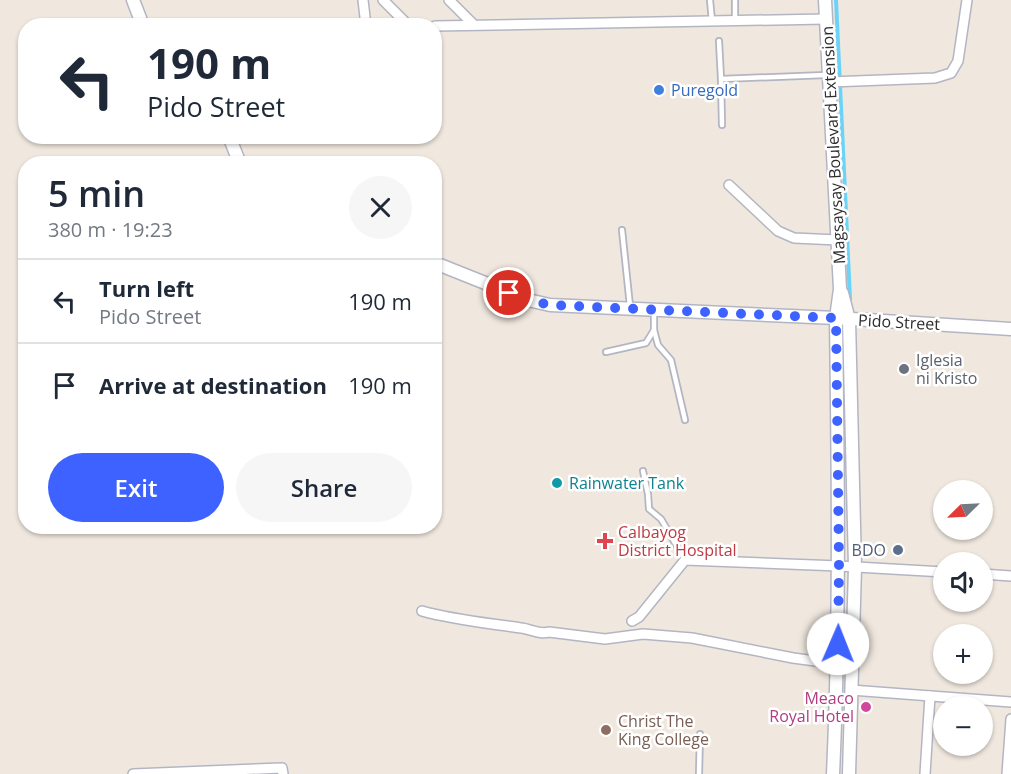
<!DOCTYPE html>
<meta charset="utf-8">
<style>
:root{--surface:#fff;--page:#f6f6f7;--text:#1f2937;--muted:#747a83;--line:#e0e1e3;--accent:#3d62ff}
body{margin:0;font-family:"Open Sans",sans-serif;background:var(--page);color:var(--text);height:100vh;display:flex;flex-direction:column;font-size:22px;white-space:nowrap}
*{box-sizing:border-box;margin:0}
p{font-size:20px;color:var(--muted)}
.icon{flex:none;width:33px;height:33px;fill:none;stroke:currentColor;stroke-width:2;stroke-linecap:round;stroke-linejoin:round}
.map{position:relative;flex:1;overflow:hidden}
.drawer{position:absolute;left:18px;top:156px;width:424px;height:378px;display:flex;flex-direction:column;background:var(--surface);border-radius:24px;box-shadow:0 2px 4px #0004}
.drawer>*{flex:none}
.guide{position:absolute;left:18px;top:18px;width:424px;height:126px;border-radius:24px;box-shadow:0 2px 4px #0004;background:#fff;color:var(--text);overflow:hidden}
.needle{width:39px;rotate:246deg}
.buttons{position:absolute;left:933px;top:480px;display:grid;gap:12px}
.buttons a{display:grid;place-items:center;width:60px;height:60px;border-radius:50%;background:var(--surface);box-shadow:0 2px 4px #0004;font-size:30px}
.pin{position:absolute;display:grid;place-items:center;width:51px;height:51px;color:#fff;margin:-26px;border:3px solid #fff;border-radius:50%;box-shadow:0 2px 6px #0007}
.me{position:absolute;width:66px;margin:-33px;rotate:1deg;stroke-linejoin:round;filter:drop-shadow(0 0 4px #0008)}
.turn{display:flex;align-items:center;gap:21px;height:126px;padding:0 30px;font-size:27px}
.turn .icon{width:78px;height:78px;stroke-width:2.5}
.turn b{display:block;font-size:42px;line-height:51px}
.round{display:grid;place-items:center;flex:none;width:63px;height:63px;border-radius:32px;background:var(--page)}
.headline{display:flex;align-items:center;justify-content:space-between;height:102px;padding:0 30px}
h1{font-size:36px;font-weight:600;line-height:45px}
.cta{display:flex;gap:12px;margin-top:auto;padding:12px 30px}
.cta a{flex:1;height:69px;border-radius:36px;background:var(--accent);color:#fff;font-size:24px;font-weight:600;line-height:69px;text-align:center}
.cta a+a{background:var(--page);color:var(--text)}
ul{padding:0;list-style:none}
li{display:flex;align-items:center;gap:18px;height:84px;padding:0 30px;border-top:2px solid var(--line)}
li div{flex:1}
li b{display:block;font-size:22px}
li em{font-style:normal}
.map>svg:first-child{display:block}
.lines{fill:none;stroke-linecap:round;stroke-linejoin:round}
.stream{stroke:#6cd3f8;stroke-width:4}
.service-casing{stroke:#b3b6c2;stroke-width:8}
.minor-casing{stroke:#b3b6c2;stroke-width:12}
.tertiary-casing{stroke:#b3b6c2;stroke-width:15}
.service{stroke:#fff;stroke-width:4.5}
.minor{stroke:#fff;stroke-width:9}
.tertiary{stroke:#fff;stroke-width:12}
.route{stroke:#3d62ff;stroke-width:10;stroke-dasharray:0 18}
.shop-dot{fill:#3f7fe0;stroke:#fff;stroke-width:2}
.worship-dot{fill:#6b7280;stroke:#fff;stroke-width:2}
.culture-dot{fill:#0f9aa8;stroke:#fff;stroke-width:2}
.health-dot{fill:#e0444e;stroke:#fff;stroke-width:2}
.service-dot{fill:#5c6f8a;stroke:#fff;stroke-width:2}
.hotel-dot{fill:#d1479c;stroke:#fff;stroke-width:2}
.education-dot{fill:#8d6e63;stroke:#fff;stroke-width:2}
.labels{text-anchor:middle;stroke-width:5;stroke-linejoin:round;paint-order:stroke}
.shop-label{font-size:16px;fill:#366cbe;stroke:#fff;text-anchor:start}
.street-label{font-size:16px;fill:#2d2d2d;stroke:#fff}
.worship-label{font-size:16px;fill:#5b616d;stroke:#fff;text-anchor:start}
.culture-label{font-size:16px;fill:#0d838f;stroke:#fff;text-anchor:start}
.health-label{font-size:16px;fill:#be3a42;stroke:#fff;text-anchor:start}
.service-label{font-size:16px;fill:#4e5e75;stroke:#fff;text-anchor:end}
.hotel-label{font-size:16px;fill:#b23c85;stroke:#fff;text-anchor:end}
.education-label{font-size:16px;fill:#785e54;stroke:#fff;text-anchor:start}
</style>
<div class="map">
<svg width="1011" height="774" viewBox="0 0 1011 774">
<rect width="100%" height="100%" fill="#f0e8df"/>
<g class="lines">
<!-- stream -->
<path class="stream" d="M836,0L850,299"/>
<!-- service casing -->
<g class="service-casing">
<g id="service">
<path d="M710,0L712,21"/>
<path d="M735,0V21"/>
<path d="M719,41L721,79"/>
<path d="M722,125L721,79L826,75"/>
<path d="M622,230L630,306"/>
<path d="M654,312V330L658,345L671,360L685,420"/>
<path d="M606,352L646,343L654,330"/>
<path d="M643,471L648,494L649,509L661,519L685,560"/>
<path d="M699,774L700,734"/>
</g>
</g>
<!-- minor casing -->
<g class="minor-casing">
<g id="minor">
<path d="M363,0L366,26"/>
<path d="M383,0L409,26"/>
<path d="M449,0L474,25"/>
<path d="M435,26L826,19"/>
<path d="M830,82L935,78L951,73L958,61L967,0"/>
<path d="M729,185L778,231L794,238L838,240"/>
<path d="M435,465V466"/>
<path d="M982,574L1011,576"/>
<path d="M422,611C454,620 488,623 521,628C531,629 540,635 549,632L605,639L643,634L692,638L793,658L838,664"/>
<path d="M632,621L639,617L685,560L839,566L944,572"/>
<path d="M851,690L1011,702"/>
<path d="M133,774L282,768L283,774"/>
<path d="M925,774L930,696"/>
<path d="M1007,774L1011,719"/>
</g>
</g>
<!-- tertiary casing -->
<g class="tertiary-casing">
<g id="tertiary">
<path d="M133,0L143,26"/>
<path d="M825,0L840,289L836,318C838,470 840,622 833,774"/>
<path d="M229,136L240,164"/>
<path d="M435,263L528,300L550,305L836,318L1011,329"/>
<path d="M842,293L849,320L855,567L849,774"/>
</g>
</g>
<!-- service -->
<use href="#service" class="service"/>
<!-- minor -->
<use href="#minor" class="minor"/>
<!-- tertiary -->
<use href="#tertiary" class="tertiary"/>
</g>
<g class="lines">
<!-- route -->
<path class="route" d="M509,293L528,300L550,305L836,318L839,566L838,644"/>
</g>
<!-- markers -->
<circle class="shop-dot" cx="659" cy="90" r="6"/>
<circle class="worship-dot" cx="904" cy="369" r="6"/>
<circle class="culture-dot" cx="557" cy="483" r="6"/>
<path class="health-dot" d="M602 532h6v6h6v6h-6v6h-6v-6h-6v-6h6z"/>
<circle class="service-dot" cx="898" cy="550" r="6"/>
<circle class="hotel-dot" cx="866" cy="707" r="6"/>
<circle class="education-dot" cx="606" cy="730" r="6"/>
<g class="labels">
<!-- shop labels -->
<g class="shop-label">
<text x="671" y="96">Puregold</text>
</g>
<!-- street labels -->
<g class="street-label">
<text transform="translate(833 145) rotate(-93)" y="6">Magsaysay Boulevard Extension</text>
<text transform="translate(899 322) rotate(3)" y="6">Pido Street</text>
</g>
<!-- worship labels -->
<g class="worship-label">
<text x="916" y="366">Iglesia<tspan x="916" dy="18">ni Kristo</tspan></text>
</g>
<!-- culture labels -->
<g class="culture-label">
<text x="569" y="489">Rainwater Tank</text>
</g>
<!-- health labels -->
<g class="health-label">
<text x="618" y="538">Calbayog<tspan x="618" dy="18">District Hospital</tspan></text>
</g>
<!-- service labels -->
<g class="service-label">
<text x="886" y="556">BDO</text>
</g>
<!-- hotel labels -->
<g class="hotel-label">
<text x="854" y="704">Meaco<tspan x="854" dy="18">Royal Hotel</tspan></text>
</g>
<!-- education labels -->
<g class="education-label">
<text x="618" y="727">Christ The<tspan x="618" dy="18">King College</tspan></text>
</g>
</g>
</svg>
<div class="buttons">
<a><svg class="needle" viewBox="-14 -14 28 28"><path d="M0-13l5 13h-10z" fill="#e53935"/><path d="M0 13l5-13h-10z" fill="#747a83"/></svg></a>
<a><svg class="icon" aria-label="sound" viewBox="0 0 24 24"><path d="M4 9h4l5-4v14l-5-4H4zM17 9q2 3 0 6"/></svg></a>
<a>+</a>
<a>−</a>
</div>
<div class="pin" style="left:509px;top:293px;background:#d93025"><svg class="icon" aria-label="arrive" viewBox="0 0 24 24"><path d="M6 21V4h12l-3 4 3 4H6"/></svg></div>
<svg class="me" style="left:838px;top:644px" viewBox="-20 -20 40 40"><circle r="19" fill="#fff"/><path d="M0-13L10 11 0 6-10 11z" fill="#3d62ff"/></svg>
<div class="guide">
<div class="turn"><svg class="icon" aria-label="left" viewBox="0 0 24 24"><path d="M17 20v-9H6M10 6l-5 5 5 5"/></svg><div><b>190 m</b>Pido Street</div></div>
</div>
<section class="drawer">
<div class="headline"><div><h1>5 min</h1><p>380 m · 19:23</p></div><a class="round"><svg class="icon" aria-label="close" viewBox="0 0 24 24"><path d="M6 6l12 12M18 6L6 18"/></svg></a></div>
<ul>
<li><svg class="icon" aria-label="left" viewBox="0 0 24 24"><path d="M17 20v-9H6M10 6l-5 5 5 5"/></svg><div><b>Turn left</b><p>Pido Street</p></div><em>190 m</em></li>
<li><svg class="icon" aria-label="arrive" viewBox="0 0 24 24"><path d="M6 21V4h12l-3 4 3 4H6"/></svg><div><b>Arrive at destination</b></div><em>190 m</em></li>
</ul>
<div class="cta"><a>Exit</a><a>Share</a></div>
</section>
</div>
